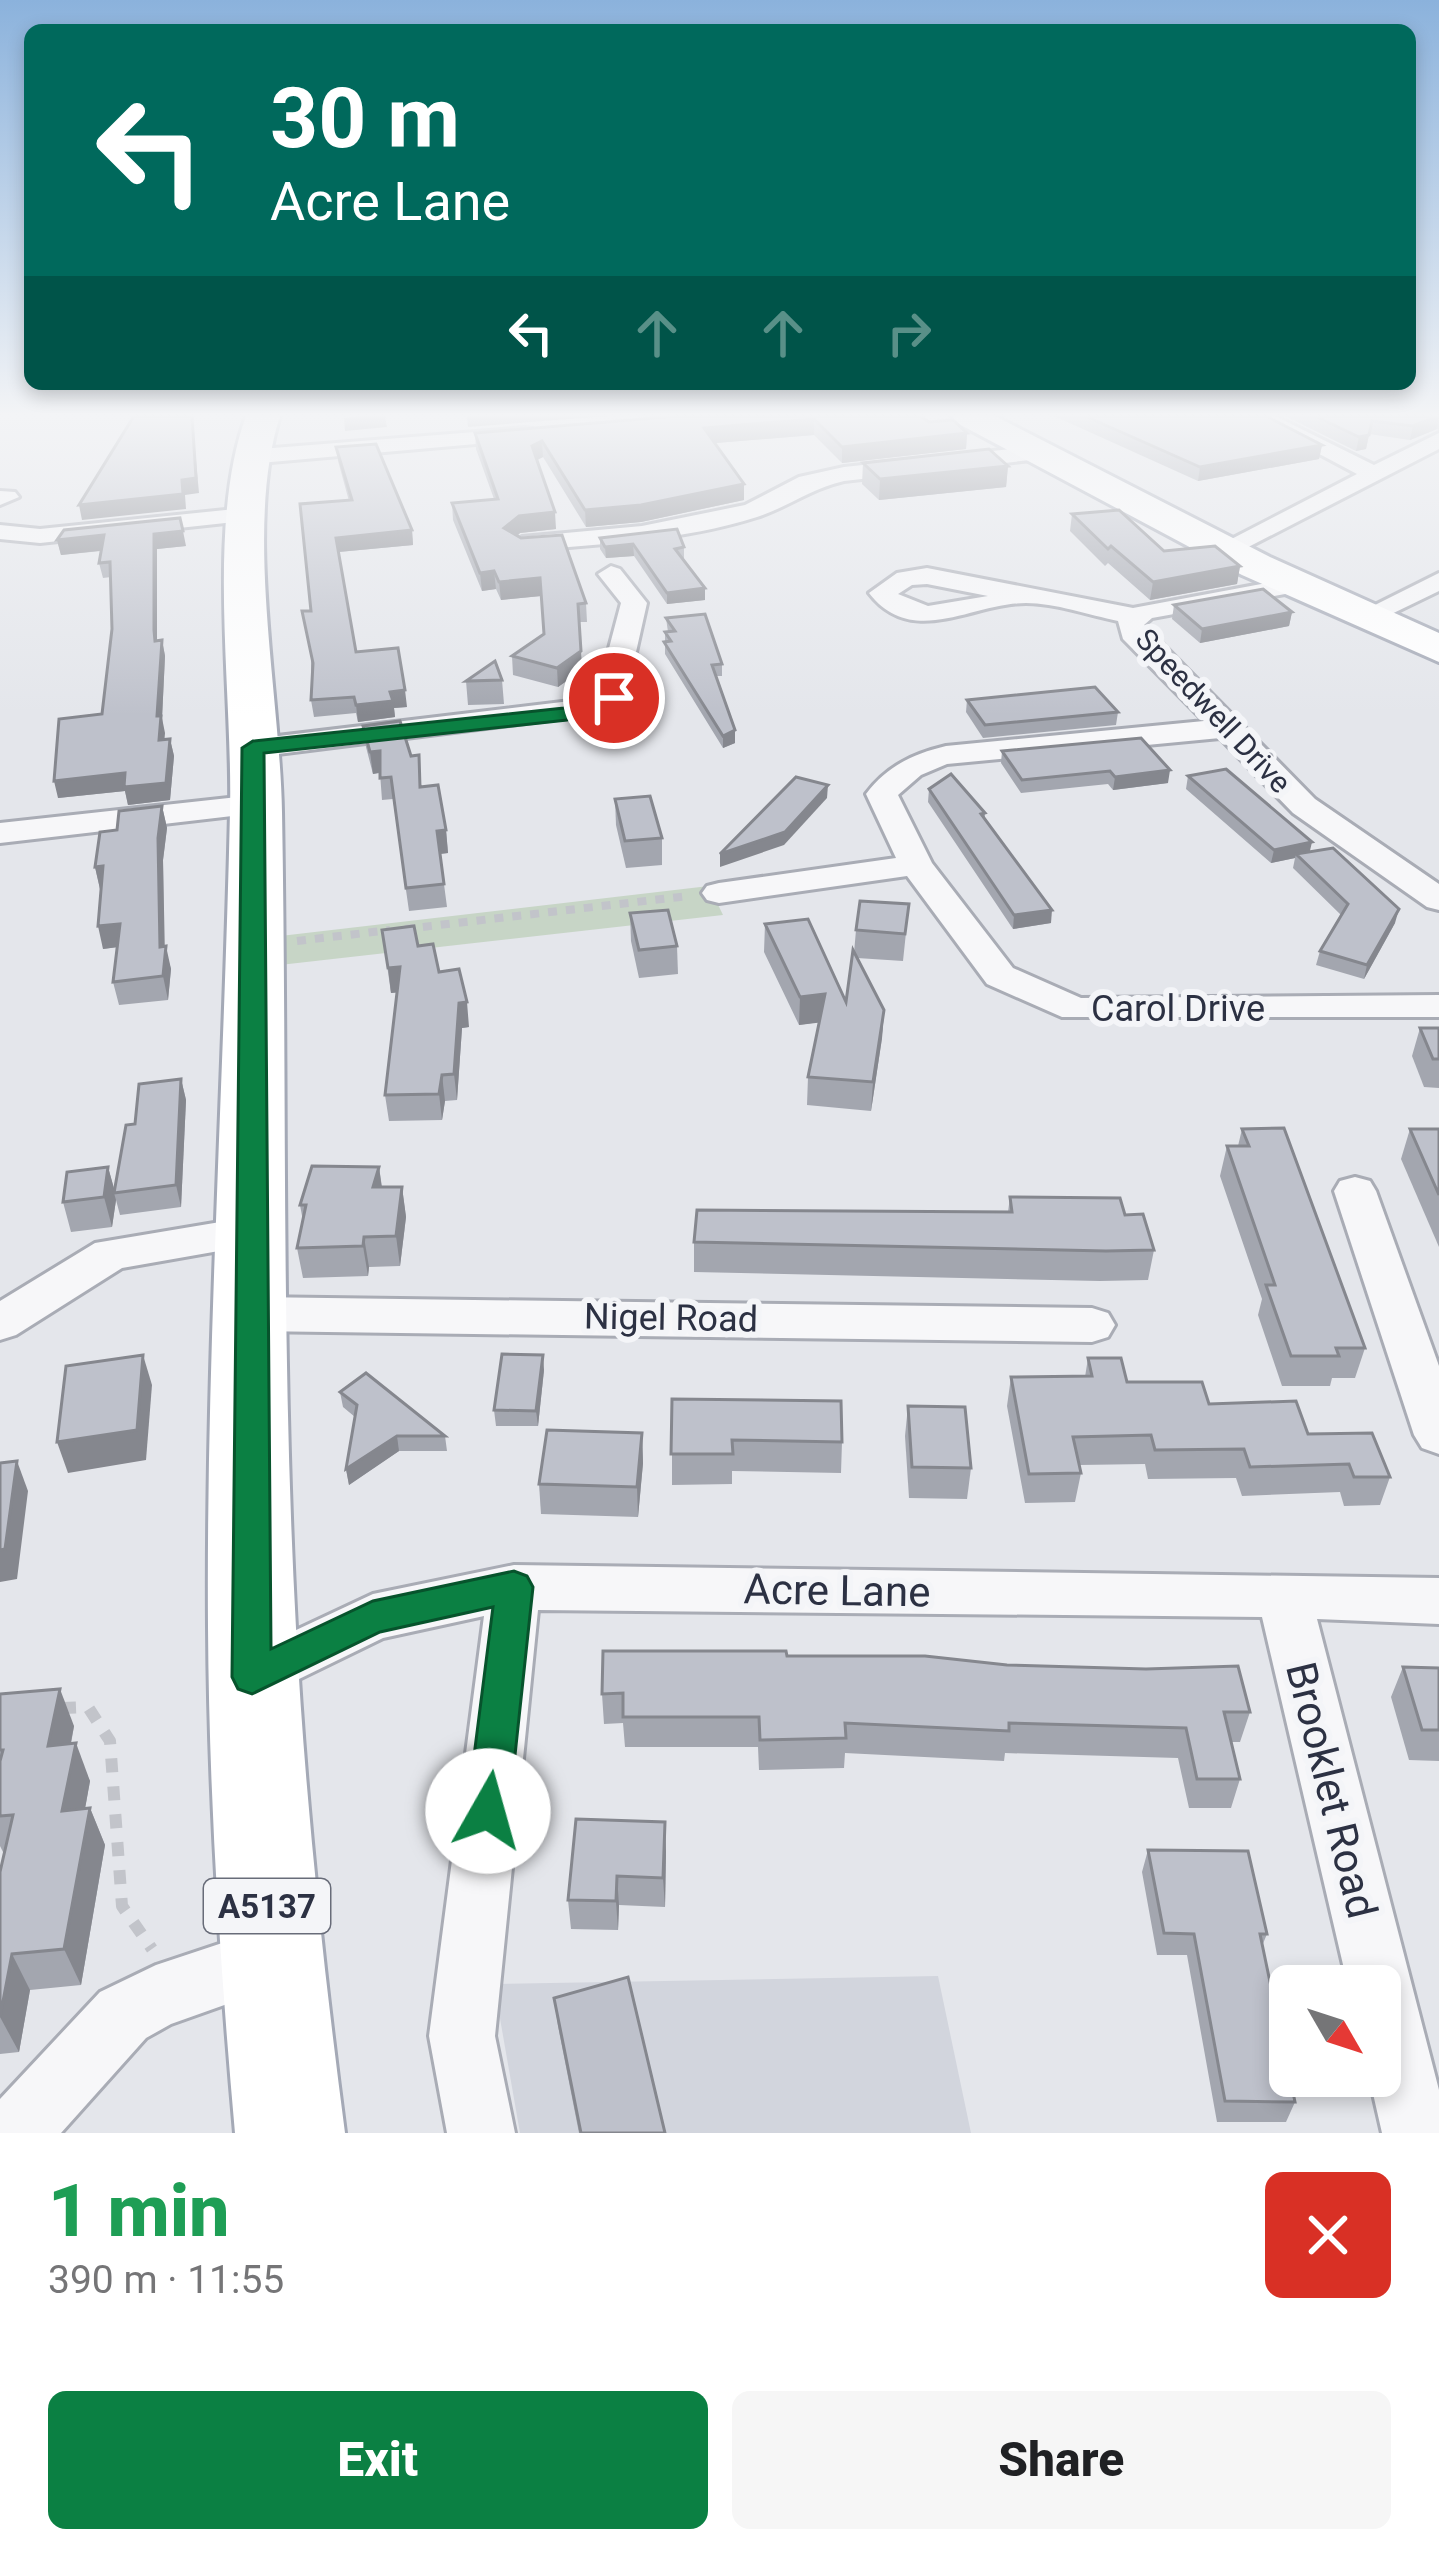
<!DOCTYPE html>
<meta charset="utf-8">
<style>
:root{--surface:#fff;--page:#f6f6f6;--text:#202124;--muted:#757577;--accent:#0b8043}
body{margin:0;font-family:Roboto,sans-serif;background:var(--page);color:var(--text);height:100vh;display:flex;flex-direction:column;font-size:45px;white-space:nowrap}
*{box-sizing:border-box;margin:0}
p{font-size:39px;color:var(--muted)}
.icon{flex:none;width:66px;height:66px;fill:none;stroke:currentColor;stroke-width:2;stroke-linecap:round;stroke-linejoin:round}
.map{position:relative;height:2133px;overflow:hidden}
.sheet{display:flex;flex-direction:column;background:var(--surface);flex:1}
.sheet>*{flex:none}
.top-card{position:absolute;left:24px;top:24px;width:1392px;height:366px;border-radius:18px;box-shadow:0 6px 18px #0003;background:#00695c;color:#fff;overflow:hidden}
.needle{width:78px;rotate:129deg}
.fabs{position:absolute;left:1269px;top:1965px;display:grid;gap:24px}
.fabs a{display:grid;place-items:center;width:132px;height:132px;border-radius:18px;background:var(--surface);box-shadow:0 6px 18px #0003;font-size:60px}
.pin{position:absolute;display:grid;place-items:center;width:102px;height:102px;color:#fff;margin:-51px;border:6px solid #fff;border-radius:50%;box-shadow:0 3px 12px #0007}
.me{position:absolute;width:132px;margin:-66px;rotate:7deg;stroke-linejoin:round;filter:drop-shadow(0 0 9px #0008)}
.turn{display:flex;align-items:center;gap:42px;height:252px;padding:0 48px;font-size:54px}
.turn .icon{width:156px;height:156px;stroke-width:2.5}
.turn b{display:block;font-size:84px;line-height:102px}
.lanes{display:flex;align-items:center;height:114px;padding:0 48px;background:#0003;justify-content:center;gap:60px;direction:ltr}
.lanes .off{opacity:.35}
.round{display:grid;place-items:center;flex:none;width:126px;height:126px;border-radius:18px;background:var(--page)}
.head{display:flex;align-items:center;justify-content:space-between;height:204px;padding:0 48px}
h1{font-size:72px;font-weight:800;line-height:90px;color:#1e9e55}
.button{display:flex;gap:24px;margin-top:auto;padding:24px 48px}
.button a{flex:1;height:138px;border-radius:18px;background:var(--accent);color:#fff;font-size:48px;font-weight:800;line-height:138px;text-align:center}
.button a+a{background:var(--page);color:var(--text)}
.map>svg:first-child{display:block}
.built{fill:#d2d5dd}
.green{fill:#c7d5c6}
.lines{fill:none;stroke-linecap:round;stroke-linejoin:round}
.minor-casing{stroke:#a9acb5;stroke-width:6}
.primary-casing{stroke:#a4a9b6;stroke-width:6}
.path-far1{stroke:#c2c4ca;stroke-width:8;stroke-dasharray:9 9;stroke-linecap:butt}
.path{stroke:#c2c4ca;stroke-width:12;stroke-dasharray:14 14;stroke-linecap:butt}
.minor{fill:#f7f7f9;fill-rule:evenodd}
.primary{fill:#fff;fill-rule:evenodd}
.wall{fill:#a3a6af}
.shaded-wall{fill:#85878e}
.building{fill:#bec1cb;stroke:#85878e;stroke-width:3}
.route{fill:#0b8043;stroke:#07532c;stroke-width:3}
.labels{text-anchor:middle;stroke-width:12;stroke-linejoin:round;paint-order:stroke}
.far-street-label{font-size:30px;fill:#2c3143;stroke:#f4f5f8}
.shield{fill:#f4f5f8;stroke:#686c79;stroke-width:3}
.shield-label{font-size:33px;font-weight:bold;fill:#2c3143}
.street-label{font-size:36px;fill:#2c3143;stroke:#f4f5f8}
.near-street-label{font-size:42px;fill:#2c3143;stroke:#f4f5f8}
</style>
<div class="map">
<svg width="1439" height="2133" viewBox="0 0 1439 2133">
<rect width="100%" height="100%" fill="#e4e6eb"/>
<!-- built -->
<path class="built" d="M938,1976L971,2133H520L494,1984Z"/>
<!-- green -->
<path class="green" d="M709,886L723,915L262,967L263,938Z"/>
<g class="lines">
<!-- minor casing -->
<g class="minor-casing">
<g id="minor">
<path d="M1248,416H1275L1374,465L1439,433V449L1227,558L1218,556L1215,551L1218,546L1357,474Z"/>
<path d="M525,428L533,429V439L249,464L238,457L249,450Z"/>
<path d="M1040,446L1051,453L1048,458L844,481C812,488 788,507 757,517C682,541 600,544 522,551L510,544L522,537L642,526L745,505L799,477L844,467Z"/>
<path d="M0,491L15,492L19,497L0,505Z"/>
<path d="M245,508L253,510V520L40,543L0,539V525L40,529Z"/>
<path d="M611,566L620,569L647,603L636,652L642,685L605,713L253,757L238,748L253,739L587,699L613,682L608,652L621,603L598,574Z"/>
<path d="M927,568L1133,608L1298,577L1307,580L1311,585L1307,590L1152,618L1144,625L1315,799L1439,884V910L1427,907L1293,813L1220,738L947,764L921,775L898,795L932,863L1013,968L1081,998L1439,995V1017H1062L987,984L907,876L719,903L707,900L702,893L707,886L719,883L896,858L866,794C887,766 913,754 946,746L1204,721L1123,639L1118,621C1089,615 1055,603 1026,603C972,603 912,649 869,593L897,573ZM927,584L988,596L928,606L898,594L912,585Z"/>
<path d="M1439,573V591L1375,622H1357L1353,616Z"/>
<path d="M256,795L267,798L272,805L267,812L0,843V823Z"/>
<path d="M1355,1177L1370,1181L1376,1191L1439,1366V1454L1422,1448L1414,1435L1334,1191L1340,1181Z"/>
<path d="M250,1217L265,1221L272,1232L265,1243L122,1268L16,1335L0,1340V1301L95,1243Z"/>
<path d="M250,1297L1092,1308L1108,1313L1115,1325L1108,1337L1092,1342L250,1331L234,1326L227,1314L234,1302Z"/>
<path d="M514,1565L1439,1578V1624L1317,1619L1439,2090V2133H1382L1369,2076H1380V1986H1348L1262,1617L538,1610L495,2036L515,2133H447L429,2036L484,1616L383,1638L252,1702L232,1694L224,1677L232,1660L373,1594Z"/>
<path d="M270,1927L292,1937L302,1959L292,1981L171,2024L146,2038L61,2133H0V2099L100,1992L156,1965Z"/>
</g>
</g>
<!-- primary casing -->
<g class="primary-casing">
<g id="primary">
<path d="M246,416H280C244,528 280,692 282,812C287,1084 281,1357 296,1628C305,1797 323,1965 345,2133H235C220,1965 209,1796 208,1627C206,1355 224,1083 230,812C233,691 206,526 246,416Z"/>
<path d="M952,416H995L1270,557L1439,633V662L1242,575L957,423Z"/>
</g>
</g>
<!-- path-far1 -->
<g class="path-far1">
<path d="M405,929L688,896"/>
<path d="M297,941L390,930"/>
</g>
<!-- path -->
<path class="path" d="M62,1708L88,1707L110,1741L122,1906L152,1949"/>
<!-- minor -->
<use href="#minor" class="minor"/>
<!-- primary -->
<use href="#primary" class="primary"/>
</g>
<!-- wall -->
<g class="wall">
<path d="M678,416L929,422L967,433L966,449L842,463L814,435L715,443L744,484V500L641,522L586,527L543,457L537,460L556,529L520,533L517,536L586,603L587,622H579L582,670L558,687L513,675L512,656L544,634L541,596L501,600L496,589L482,591L453,520L452,503L494,499L476,449L475,433Z"/>
<path d="M1054,416H1266L1322,445L1319,459L1198,481Z"/>
<path d="M1285,416H1439V430L1437,429L1410,440L1369,434L1366,449L1356,451Z"/>
<path d="M336,447L412,530L413,545L339,552L356,652L407,707L394,708L395,717L358,722L356,713L314,717L311,700V611L349,501L338,461Z"/>
<path d="M863,463L1008,466L1006,487L879,500L862,484Z"/>
<path d="M1072,514L1164,551L1240,566L1237,584L1150,600L1108,563L1105,566L1070,531Z"/>
<path d="M600,538L684,547V558L683,559L705,600L667,604L634,556L606,558L600,549Z"/>
<path d="M57,540L186,546L157,549V641L162,640L165,656L162,718L164,739H170L174,756L170,800L128,805L125,791L58,798L102,714L112,629L111,577L103,578L99,563L101,551L61,555Z"/>
<path d="M1174,605L1292,612L1289,626L1200,643L1172,619Z"/>
<path d="M666,618L722,664V676H716L735,730V743L723,748L665,654V632H668Z"/>
<path d="M502,680L504,704L468,705L466,681Z"/>
<path d="M967,700L1118,712L1116,725L983,738L966,712Z"/>
<path d="M363,726L411,756L422,787L446,830L448,853L440,854L447,907L409,911L393,799L382,800L380,773L373,774L366,747Z"/>
<path d="M1002,751L1168,783L1113,790L1108,784L1021,793L1001,763Z"/>
<path d="M1188,776L1310,852L1395,923L1364,979L1316,965L1320,951L1341,915L1293,868L1295,858L1271,863L1186,789Z"/>
<path d="M929,789L985,813V819L1051,923L1013,929L928,802Z"/>
<path d="M615,799L662,838V865L626,868L616,825Z"/>
<path d="M162,806L167,828L163,860L164,946L171,969L168,1000L119,1005L113,982L117,947L103,949L100,889L95,867L117,830Z"/>
<path d="M909,904L903,961L857,958L884,1010L882,1038L871,1111L807,1105L808,1077L819,1022L799,1025L764,952L765,924L846,1002L854,953L856,930Z"/>
<path d="M630,913L677,946L678,974L639,978L631,941Z"/>
<path d="M382,930L418,946L439,972L469,1027L462,1028L457,1100L445,1101L442,1120L389,1121L385,1095L397,992L391,993Z"/>
<path d="M1420,1028H1439V1088L1424,1087L1412,1056Z"/>
<path d="M181,1079L186,1100L181,1207L120,1215L116,1200L112,1227L71,1232L63,1202L108,1167L114,1189L135,1124Z"/>
<path d="M1242,1129L1365,1348L1355,1378H1332L1330,1386H1282L1258,1315L1262,1299L1220,1176L1227,1146H1238Z"/>
<path d="M1410,1129H1439V1247L1401,1159Z"/>
<path d="M379,1167L382,1187H402L406,1217L400,1266L369,1267L368,1276L303,1278L297,1248L303,1221L300,1205Z"/>
<path d="M1010,1197L1125,1215L1154,1250L1148,1280L1100,1281L694,1272V1242L1008,1212Z"/>
<path d="M1088,1358L1127,1382L1209,1404L1308,1434L1390,1477L1380,1505L1344,1506L1340,1492L1242,1496L1236,1478L1148,1479L1145,1464L1079,1465L1081,1473L1075,1502L1025,1503L1007,1406L1011,1377H1085Z"/>
<path d="M544,1370L538,1426H496L494,1410Z"/>
<path d="M340,1392L445,1436L447,1451H399L349,1485L346,1469L355,1417L343,1407Z"/>
<path d="M672,1399L842,1442L841,1473L732,1471V1484L672,1485Z"/>
<path d="M908,1406L971,1468L967,1499L909,1498L905,1436Z"/>
<path d="M642,1433L643,1463L638,1517L541,1514L539,1484Z"/>
<path d="M787,1656L1250,1712L1240,1742H1231L1240,1779L1231,1808H1189L1178,1758L1005,1753L1004,1761L845,1753L844,1768L759,1770L758,1747H625L623,1723L604,1724L602,1694Z"/>
<path d="M1403,1667L1439,1668V1761L1409,1760L1391,1697Z"/>
<path d="M0,1694L74,1726L71,1744L90,1781L85,1808H90L105,1845L81,1985L30,1990L19,2052L0,2054V1872L4,1854L0,1846Z"/>
<path d="M1148,1850L1267,1934L1262,1946L1295,2102L1286,2122H1217L1187,1955H1157L1142,1872Z"/>
<path d="M666,1851L665,1907L619,1905L618,1930L571,1929L568,1900Z"/>
<path d="M554,1998L665,2133H579L558,2026Z"/>
</g>
<!-- shaded-wall -->
<g class="shaded-wall">
<path d="M192,416L199,493L185,495L186,509L82,520L79,505L182,480Z"/>
<path d="M363,416H385L387,427L345,431L344,418Z"/>
<path d="M467,416H608L468,427Z"/>
<path d="M1439,416L1437,429L1410,440L1413,426Z"/>
<path d="M814,419V435L704,444V428Z"/>
<path d="M967,433L966,449L842,463V447Z"/>
<path d="M1369,435L1366,449L1356,451L1359,437Z"/>
<path d="M542,441L543,457L533,462L532,446Z"/>
<path d="M1322,445L1319,459L1198,481L1200,467Z"/>
<path d="M1008,466L1006,487L879,500L880,479Z"/>
<path d="M744,484V500L641,522L586,527L585,510Z"/>
<path d="M555,512L556,529L520,533L506,546L504,528L519,516Z"/>
<path d="M412,530L413,545L338,552L336,538Z"/>
<path d="M183,531L186,546L157,549V646L154,630V534Z"/>
<path d="M104,535L107,550L61,555L57,540Z"/>
<path d="M633,544L634,556L606,558L605,547Z"/>
<path d="M1240,566L1237,584L1150,600L1153,582Z"/>
<path d="M494,571L496,589L482,591L480,573Z"/>
<path d="M540,578L541,596L501,600L499,582Z"/>
<path d="M705,588V600L667,604V593Z"/>
<path d="M1292,612L1289,626L1200,643L1202,629Z"/>
<path d="M162,640L165,656L162,718L165,733L163,757L157,716Z"/>
<path d="M581,651L582,670L558,687L557,668Z"/>
<path d="M405,690L407,707L394,708L395,717L358,722L356,705L390,692Z"/>
<path d="M735,730V743L723,748V736Z"/>
<path d="M170,739L174,756L170,800L128,805L125,791L58,798L54,781Z"/>
<path d="M380,751L382,772L373,774L370,752Z"/>
<path d="M1170,770L1168,783L1113,790L1115,777Z"/>
<path d="M828,785L827,798L784,845L720,867V854Z"/>
<path d="M162,806L167,828L163,860L165,958L166,946L171,969L168,1000L163,976L160,947L158,838Z"/>
<path d="M446,830L448,853L439,854L437,831Z"/>
<path d="M1312,842L1309,855L1296,854L1295,858L1271,863L1274,850Z"/>
<path d="M103,866L100,889L95,867Z"/>
<path d="M1399,909L1395,923L1364,979L1367,965Z"/>
<path d="M1052,910L1051,923L1013,929L1014,915Z"/>
<path d="M120,924L126,946L103,949L98,926Z"/>
<path d="M400,967L404,992L391,993L388,968Z"/>
<path d="M825,994L824,1022L799,1025L800,997Z"/>
<path d="M467,1002L469,1027L462,1028L457,1100L454,1074L459,1003Z"/>
<path d="M884,1010L882,1038L871,1111L873,1082Z"/>
<path d="M442,1075L445,1101L442,1120L439,1094Z"/>
<path d="M181,1079L186,1100L181,1207L176,1185Z"/>
<path d="M108,1167L115,1192L114,1193L116,1200L112,1227L104,1197Z"/>
<path d="M379,1167L383,1197L373,1187Z"/>
<path d="M402,1187L406,1217L400,1266L396,1236Z"/>
<path d="M364,1237L369,1267L368,1276L363,1246Z"/>
<path d="M143,1355L152,1385L146,1460L68,1473L57,1442Z"/>
<path d="M543,1355L544,1370L538,1426L536,1411Z"/>
<path d="M642,1433L643,1463L638,1517L637,1487Z"/>
<path d="M397,1436L399,1451L349,1485L346,1469Z"/>
<path d="M17,1461L28,1491L17,1579L0,1582V1550Z"/>
<path d="M60,1689L74,1726L63,1783L48,1746Z"/>
<path d="M76,1743L90,1781L78,1848L62,1811Z"/>
<path d="M90,1808L105,1845L81,1985L64,1949Z"/>
<path d="M665,1822L666,1851L665,1907L663,1878Z"/>
<path d="M617,1876L619,1905L618,1930L616,1901Z"/>
<path d="M12,1954L30,1990L19,2052L0,2017Z"/>
</g>
<!-- building -->
<g class="building">
<path d="M134,416H192L196,478L182,480L183,494L79,505Z"/>
<path d="M678,416H920L929,422L953,420L967,433L842,447L814,419L704,428L744,484L641,505L585,510L542,441L532,446L555,512L519,516L504,528L521,538L562,535L586,603L578,604L581,651L557,668L512,656L544,634L540,578L499,582L494,571L480,573L452,503L498,499L475,433Z"/>
<path d="M1085,416H1266L1322,445L1200,467Z"/>
<path d="M1315,416H1439L1413,426L1372,421L1369,435L1359,437Z"/>
<path d="M376,444L412,530L336,538L356,652L398,648L405,690L390,692L393,701L356,705L354,697L311,700L313,663L302,611H311L300,504L352,500L336,447Z"/>
<path d="M989,449L1008,466L880,479L863,463Z"/>
<path d="M1119,510L1164,551L1215,546L1240,566L1153,582L1111,546L1108,549L1072,514Z"/>
<path d="M180,518L183,531L154,534V630L155,641L162,640L157,716H161L159,740L170,739L166,783L124,787L125,773L54,781L59,719L102,714L112,629L110,562L99,563L104,535L57,540L64,530Z"/>
<path d="M677,529L684,547L675,549L705,588L667,593L633,544L605,547L600,538Z"/>
<path d="M1263,589L1292,612L1202,629L1174,605Z"/>
<path d="M705,614L722,664L712,665L735,730L723,736L664,642L671,641L665,632L675,631L666,618Z"/>
<path d="M495,661L502,680L466,681Z"/>
<path d="M1095,687L1118,712L985,725L967,700Z"/>
<path d="M400,721L411,756L419,755L420,787L438,785L446,830L437,831L444,884L406,888L391,777L380,778V751L370,752L363,726Z"/>
<path d="M1141,738L1170,770L1115,777L1110,771L1022,780L1002,751Z"/>
<path d="M1226,769L1312,842L1274,850L1188,776Z"/>
<path d="M951,774L985,813L981,814L1052,910L1014,915L929,789Z"/>
<path d="M796,777L828,785L785,832L720,854Z"/>
<path d="M650,796L662,838L625,841L615,799Z"/>
<path d="M162,806L158,838L160,947L166,946L163,976L113,982L120,924L98,926L103,866L95,867L100,832L117,830L119,811Z"/>
<path d="M1333,848L1399,909L1367,965L1320,951L1348,904L1296,854Z"/>
<path d="M860,901L909,904L905,934L856,930Z"/>
<path d="M668,910L677,946L639,950L630,913Z"/>
<path d="M808,919L846,1002L853,950L884,1010L873,1082L808,1077L825,994L800,997L765,924Z"/>
<path d="M414,926L418,946L433,944L439,972L459,969L467,1002L459,1003L454,1074L442,1075L439,1094L385,1095L400,967L388,968L382,930Z"/>
<path d="M1420,1028H1439V1059H1433Z"/>
<path d="M181,1079L176,1185L114,1193L126,1125L135,1124L139,1084Z"/>
<path d="M1284,1128L1365,1348H1336L1339,1356H1291L1266,1285H1275L1227,1146H1249L1242,1129Z"/>
<path d="M1410,1129H1439V1195Z"/>
<path d="M312,1166L379,1167L373,1187H402L396,1236L364,1237L363,1246L297,1248L306,1205H300Z"/>
<path d="M108,1167L104,1197L63,1202L67,1172Z"/>
<path d="M1010,1197L1120,1198L1125,1215L1143,1214L1154,1250L1106,1251L694,1242L697,1210L1012,1212Z"/>
<path d="M502,1354L543,1355L536,1411L494,1410Z"/>
<path d="M143,1355L137,1430L57,1442L66,1366Z"/>
<path d="M1088,1358H1121L1127,1382H1202L1209,1404L1296,1401L1308,1434L1372,1433L1390,1477H1354L1349,1464L1250,1467L1244,1449L1155,1450L1151,1435L1073,1437L1081,1473L1029,1474L1011,1377L1092,1376Z"/>
<path d="M366,1373L445,1436H397L346,1469L357,1405L340,1392Z"/>
<path d="M672,1399L841,1401L842,1442L732,1440L733,1454H671Z"/>
<path d="M908,1406L965,1407L971,1468L912,1467Z"/>
<path d="M547,1430L642,1433L637,1487L539,1484Z"/>
<path d="M17,1461L5,1549L0,1550V1463Z"/>
<path d="M603,1651H786L787,1656H925L1007,1665L1146,1669L1238,1666L1250,1712H1224L1240,1779H1197L1186,1728L1009,1723V1731L845,1723L846,1738L760,1740L759,1717H623V1693L602,1694Z"/>
<path d="M1403,1667L1439,1668V1730H1422Z"/>
<path d="M60,1689L48,1746L76,1743L62,1811L90,1808L64,1949L12,1954L0,2017V1872L13,1815L0,1816V1761L3,1750H0V1694Z"/>
<path d="M576,1819L665,1822L663,1878L617,1876L616,1901L568,1900Z"/>
<path d="M1148,1850L1248,1851L1267,1934H1260L1295,2102L1225,2101L1194,1934L1164,1933Z"/>
<path d="M628,1977L665,2133H581L554,1998Z"/>
</g>
<!-- sky -->
<linearGradient id="sky" x2="0" y2="1"><stop stop-color="#8bb2dc"/><stop offset="0.58" stop-color="#f3f4f6"/><stop offset="1" stop-color="#f3f4f6" stop-opacity="0"/></linearGradient>
<rect width="1439" height="715" fill="url(#sky)"/>
<!-- route -->
<path class="route" d="M614,691L624,698L621,702L567,720L264,753L271,1649L373,1601L514,1571L527,1576L533,1587L509,1811L503,1825L488,1831L473,1825L467,1811L493,1607L380,1632L252,1694L238,1689L232,1677L242,748L253,741L564,708Z"/>
<g class="labels">
<!-- far-street labels -->
<g class="far-street-label">
<text transform="translate(1213 711) rotate(47)" y="10">Speedwell Drive</text>
</g>
<!-- shield labels -->
<rect class="shield" x="204" y="1879" width="126" height="54" rx="9"/>
<g class="shield-label">
<text x="267" y="1918">A5137</text>
</g>
<!-- street labels -->
<g class="street-label">
<text x="1178" y="1021">Carol Drive</text>
<text transform="translate(671 1317) rotate(1)" y="13">Nigel Road</text>
</g>
<!-- near-street labels -->
<g class="near-street-label">
<text transform="translate(837 1590) rotate(1)" y="15">Acre Lane</text>
<text transform="translate(1332 1790) rotate(76)" y="15">Brooklet Road</text>
</g>
</g>
</svg>
<div class="fabs">
<a><svg class="needle" viewBox="-14 -14 28 28"><path d="M0-13l5 13h-10z" fill="#e53935"/><path d="M0 13l5-13h-10z" fill="#757577"/></svg></a>
</div>
<div class="pin" style="left:614px;top:698px;background:#d93025"><svg class="icon" aria-label="arrive" viewBox="0 0 24 24"><path d="M6 21V4h12l-3 4 3 4H6"/></svg></div>
<svg class="me" style="left:488px;top:1811px" viewBox="-20 -20 40 40"><circle r="19" fill="#fff"/><path d="M0-13L10 11 0 6-10 11z" fill="#0b8043"/></svg>
<div class="top-card">
<div class="turn"><svg class="icon" aria-label="left" viewBox="0 0 24 24"><path d="M17 20v-9H6M10 6l-5 5 5 5"/></svg><div><b>30 m</b>Acre Lane</div></div>
<div class="lanes"><svg class="icon" aria-label="left" viewBox="0 0 24 24"><path d="M17 20v-9H6M10 6l-5 5 5 5"/></svg><svg class="icon off" aria-label="ahead" viewBox="0 0 24 24"><path d="M12 20V5M6 11l6-6 6 6"/></svg><svg class="icon off" aria-label="ahead" viewBox="0 0 24 24"><path d="M12 20V5M6 11l6-6 6 6"/></svg><svg class="icon off" aria-label="right" viewBox="0 0 24 24"><path d="M7 20v-9h11M14 6l5 5-5 5"/></svg></div>
</div>
</div>
<section class="sheet">
<div class="head"><div><h1>1 min</h1><p>390 m · 11:55</p></div><a class="round" style="background:#d93025;color:#fff"><svg class="icon" aria-label="close" viewBox="0 0 24 24"><path d="M6 6l12 12M18 6L6 18"/></svg></a></div>
<div class="button"><a>Exit</a><a>Share</a></div>
</section>
